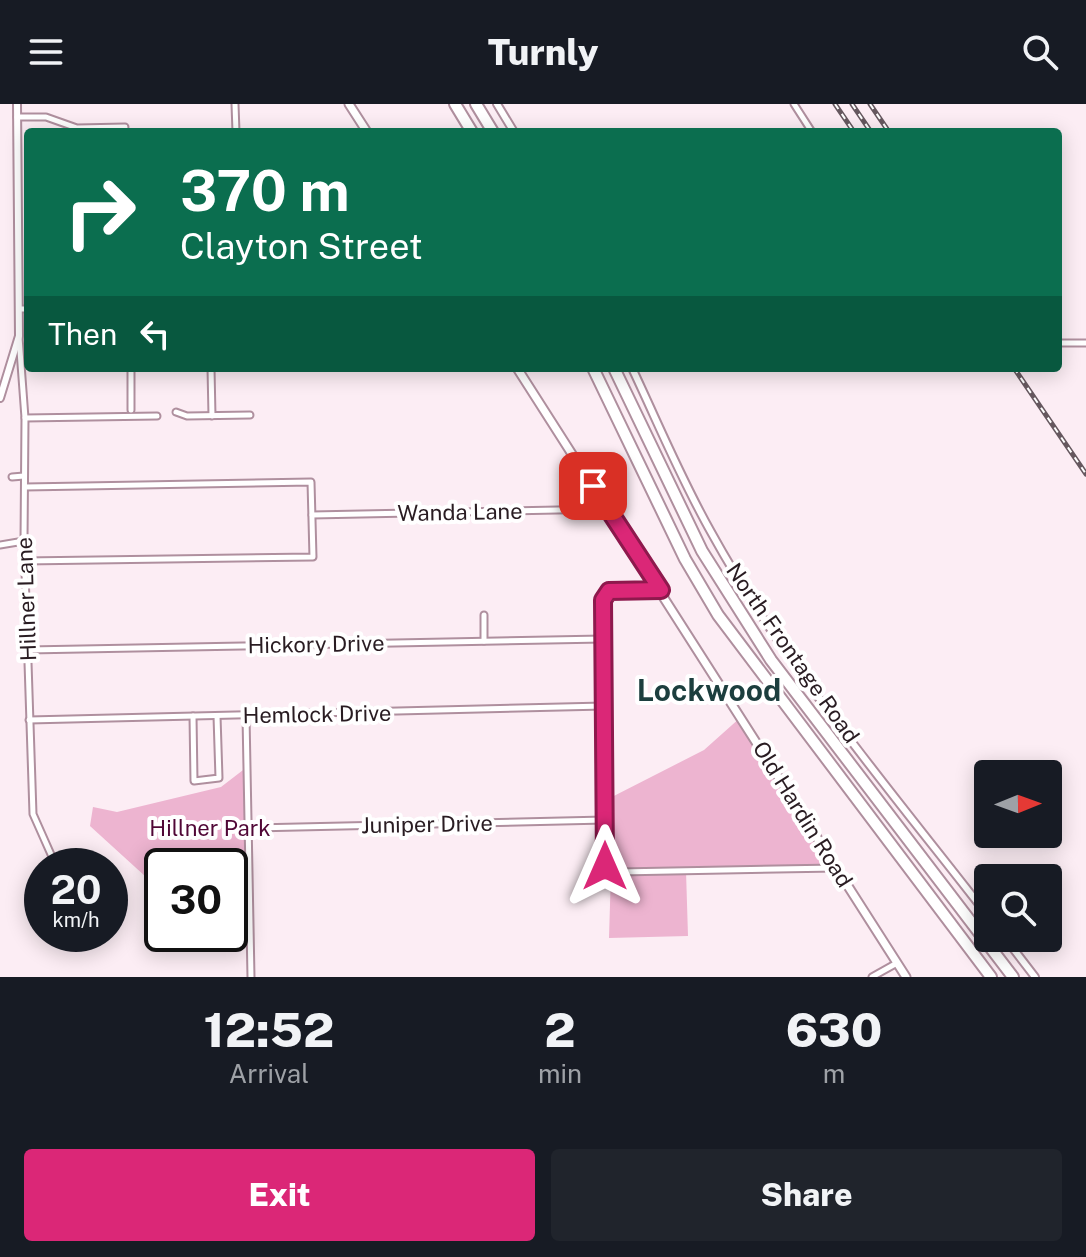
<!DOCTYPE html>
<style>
:root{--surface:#171b24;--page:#20242c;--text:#f1f3f6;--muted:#9ea1a6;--accent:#db2777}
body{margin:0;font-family:"Public Sans",sans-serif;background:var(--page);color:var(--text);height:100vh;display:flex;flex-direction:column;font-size:30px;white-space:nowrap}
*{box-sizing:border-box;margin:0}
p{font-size:26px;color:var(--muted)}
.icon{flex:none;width:44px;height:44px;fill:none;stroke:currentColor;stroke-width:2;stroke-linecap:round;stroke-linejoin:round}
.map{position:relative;height:873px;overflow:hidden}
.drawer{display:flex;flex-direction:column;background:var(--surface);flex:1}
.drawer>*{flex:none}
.top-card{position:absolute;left:24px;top:24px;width:1038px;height:244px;border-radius:8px;box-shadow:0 4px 20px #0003;background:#0b6e4f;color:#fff;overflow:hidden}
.needle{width:52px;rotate:89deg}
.controls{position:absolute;left:974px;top:656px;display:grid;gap:16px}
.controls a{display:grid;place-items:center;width:88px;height:88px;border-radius:8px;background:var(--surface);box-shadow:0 4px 20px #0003;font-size:40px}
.speed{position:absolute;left:24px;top:744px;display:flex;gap:16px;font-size:40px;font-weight:700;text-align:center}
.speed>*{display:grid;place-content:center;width:104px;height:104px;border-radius:50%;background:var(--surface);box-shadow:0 4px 20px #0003;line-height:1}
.speed small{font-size:20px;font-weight:400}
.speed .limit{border:4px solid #111;border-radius:12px;background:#fff;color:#111}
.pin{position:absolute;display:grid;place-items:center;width:68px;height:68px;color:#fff;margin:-34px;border-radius:16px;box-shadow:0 4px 12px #0006}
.me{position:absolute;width:88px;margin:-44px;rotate:0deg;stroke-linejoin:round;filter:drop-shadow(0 0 6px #0008)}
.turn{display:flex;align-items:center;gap:28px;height:168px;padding:0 24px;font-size:36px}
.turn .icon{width:104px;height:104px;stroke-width:2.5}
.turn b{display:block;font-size:56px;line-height:68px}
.then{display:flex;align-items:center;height:76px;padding:0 24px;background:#0003;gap:16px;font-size:30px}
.eta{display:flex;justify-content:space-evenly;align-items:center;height:136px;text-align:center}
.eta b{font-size:48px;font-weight:800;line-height:56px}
.cta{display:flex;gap:16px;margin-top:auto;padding:16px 24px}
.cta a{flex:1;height:92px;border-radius:8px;background:var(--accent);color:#fff;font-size:32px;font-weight:800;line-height:92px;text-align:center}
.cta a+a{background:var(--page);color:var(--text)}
header{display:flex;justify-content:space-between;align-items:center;height:104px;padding:0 24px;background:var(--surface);font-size:36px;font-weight:800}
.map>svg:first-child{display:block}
.park{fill:#edb4d0}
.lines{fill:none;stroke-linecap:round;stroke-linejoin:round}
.minor-casing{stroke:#af8f9e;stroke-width:9}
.tertiary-casing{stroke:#af8f9e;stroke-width:10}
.secondary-casing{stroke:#af8f9e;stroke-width:11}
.motorway-casing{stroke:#af8f9e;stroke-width:14}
.minor{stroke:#fff;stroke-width:5}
.tertiary{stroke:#fff;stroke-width:6}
.secondary{stroke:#fff;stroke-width:7}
.motorway{stroke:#fff;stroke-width:10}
.rail-casing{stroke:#66585f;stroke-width:5}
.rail{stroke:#fff;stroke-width:2;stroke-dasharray:6;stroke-linecap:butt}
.route-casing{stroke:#8e194d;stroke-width:20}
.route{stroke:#db2777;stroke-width:14}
.labels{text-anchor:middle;stroke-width:8;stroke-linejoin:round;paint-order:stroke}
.street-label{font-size:22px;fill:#291c22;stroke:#fff}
.park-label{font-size:22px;fill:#500736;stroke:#fff}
.district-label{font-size:30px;font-weight:bold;fill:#1c3e3e;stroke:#fff}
</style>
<header><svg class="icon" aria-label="menu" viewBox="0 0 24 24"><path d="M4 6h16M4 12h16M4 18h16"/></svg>Turnly<svg class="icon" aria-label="search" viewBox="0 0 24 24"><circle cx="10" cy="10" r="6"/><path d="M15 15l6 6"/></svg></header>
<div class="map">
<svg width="1086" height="873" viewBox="0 0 1086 873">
<rect width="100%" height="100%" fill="#fcedf4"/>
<!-- park -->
<g class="park">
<path d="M741,613L837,764L686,767L688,832L609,834L611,767L605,762L604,697L704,646Z"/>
<path d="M247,663L249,774L230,773V762H162V773H146L90,722L93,703L117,708L221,683Z"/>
</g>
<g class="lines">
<!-- minor casing -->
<g class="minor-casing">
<g id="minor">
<path d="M235,0L236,28"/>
<path d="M794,0L812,28"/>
<path d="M17,13H46L77,24L125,23"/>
<path d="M20,205H28"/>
<path d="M19,233L25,314L24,437L33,710L53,755"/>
<path d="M1058,239H1086"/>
<path d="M131,264V306"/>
<path d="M211,264L212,312"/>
<path d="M176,308L187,312L250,311"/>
<path d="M25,314L157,312"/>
<path d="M12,373L24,372"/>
<path d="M312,411L607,405"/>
<path d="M0,441L24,437"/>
<path d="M24,457L313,453L311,378L25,383"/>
<path d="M658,486L609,487L603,496L605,762L619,768L836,764"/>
<path d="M484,537V511"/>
<path d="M28,546L603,535"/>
<path d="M193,612L194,677L219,674L217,612"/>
<path d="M246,612L251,873"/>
<path d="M29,616L604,602"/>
<path d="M249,724L605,716"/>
<path d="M872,873L897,859"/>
</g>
</g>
<!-- tertiary casing -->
<g class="tertiary-casing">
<g id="tertiary">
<path d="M497,0L514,28"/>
<path d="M632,264C658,319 681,375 711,428C787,566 892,688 988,812"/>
<path d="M0,294L19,232L17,0"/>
<path d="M1005,834L1035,873"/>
</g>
</g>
<!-- secondary casing -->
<g class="secondary-casing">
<g id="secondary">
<path d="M349,0L367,28"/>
<path d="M517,264L906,873"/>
</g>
</g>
<!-- motorway casing -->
<g class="motorway-casing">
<g id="motorway">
<path d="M455,0L472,28"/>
<path d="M476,0L493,28"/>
<path d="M593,264L685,455L718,511L991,873"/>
<path d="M614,264L702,447L771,556L1013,873"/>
</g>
</g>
<!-- minor -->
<use href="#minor" class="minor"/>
<!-- tertiary -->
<use href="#tertiary" class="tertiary"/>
<!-- secondary -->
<use href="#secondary" class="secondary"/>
<!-- motorway -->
<use href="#motorway" class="motorway"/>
<!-- rail casing -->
<g class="rail-casing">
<g id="rail">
<path d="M835,0L854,28"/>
<path d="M852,0L871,28"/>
<path d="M870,0L889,28"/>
<path d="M1014,264L1086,370"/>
</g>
</g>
<!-- rail -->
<use href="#rail" class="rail"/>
</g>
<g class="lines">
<!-- route casing -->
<g class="route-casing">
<path id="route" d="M593,382L661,486L609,487L603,496L605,762"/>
</g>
<!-- route -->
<use href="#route" class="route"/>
</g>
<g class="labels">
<!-- street labels -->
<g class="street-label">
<text transform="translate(460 408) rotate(-1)" y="8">Wanda Lane</text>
<text transform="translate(26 495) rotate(-92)" y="8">Hillner Lane</text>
<text transform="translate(316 540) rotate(-1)" y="8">Hickory Drive</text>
<text transform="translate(793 549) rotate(55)" y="8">North Frontage Road</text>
<text transform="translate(317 610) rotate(-1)" y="8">Hemlock Drive</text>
<text transform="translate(803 710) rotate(58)" y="8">Old Hardin Road</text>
<text transform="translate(427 720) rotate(-1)" y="8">Juniper Drive</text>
</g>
<!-- park labels -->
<g class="park-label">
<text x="210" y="732">Hillner Park</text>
</g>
<!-- district labels -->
<g class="district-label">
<text x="709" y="597">Lockwood</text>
</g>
</g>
</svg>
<div class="controls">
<a><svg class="needle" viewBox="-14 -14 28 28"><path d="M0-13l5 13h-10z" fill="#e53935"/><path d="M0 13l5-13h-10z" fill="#9ea1a6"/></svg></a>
<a><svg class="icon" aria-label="search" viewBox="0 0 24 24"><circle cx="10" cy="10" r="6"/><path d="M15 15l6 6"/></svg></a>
</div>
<div class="speed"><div>20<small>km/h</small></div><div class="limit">30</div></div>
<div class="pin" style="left:593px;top:382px;background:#d93025"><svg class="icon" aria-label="arrive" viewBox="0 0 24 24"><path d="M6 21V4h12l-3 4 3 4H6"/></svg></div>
<svg class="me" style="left:605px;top:762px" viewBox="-20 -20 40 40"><path d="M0-17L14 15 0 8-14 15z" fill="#db2777" stroke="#fff" stroke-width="4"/></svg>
<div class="top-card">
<div class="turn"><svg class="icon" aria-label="right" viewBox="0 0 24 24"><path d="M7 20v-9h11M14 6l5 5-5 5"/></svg><div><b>370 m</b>Clayton Street</div></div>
<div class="then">Then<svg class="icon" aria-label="left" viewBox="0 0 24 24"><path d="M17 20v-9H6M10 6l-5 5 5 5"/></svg></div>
</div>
</div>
<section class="drawer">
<div class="eta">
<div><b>12:52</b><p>Arrival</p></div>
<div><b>2</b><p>min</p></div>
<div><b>630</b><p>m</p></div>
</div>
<div class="cta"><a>Exit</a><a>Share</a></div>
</section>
